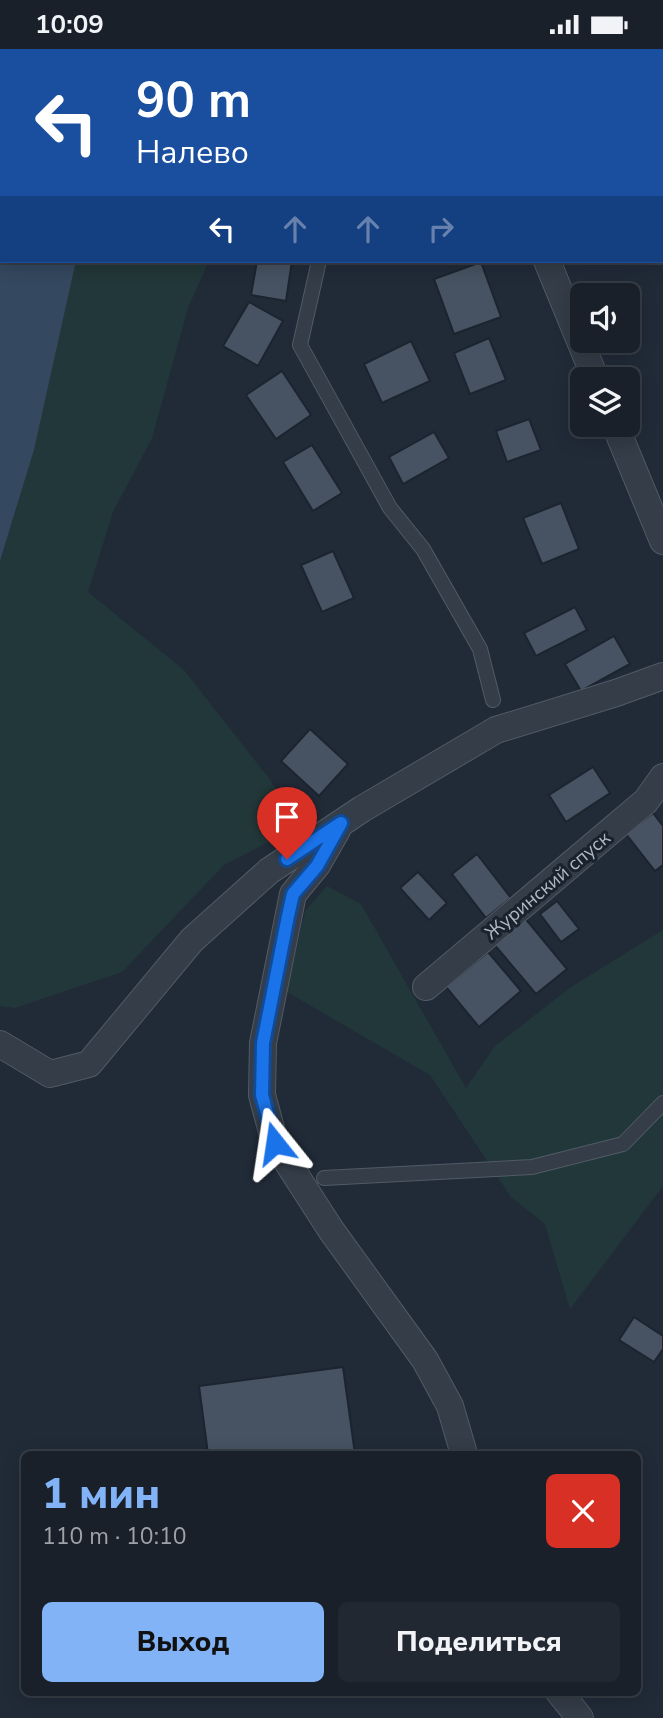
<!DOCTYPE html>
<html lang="ru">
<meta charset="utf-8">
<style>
:root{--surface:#19202a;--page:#222832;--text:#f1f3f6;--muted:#9fa3a8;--line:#373e47;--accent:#82b3f7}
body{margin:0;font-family:"Nunito Sans",sans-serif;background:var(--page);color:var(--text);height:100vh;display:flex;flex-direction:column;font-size:26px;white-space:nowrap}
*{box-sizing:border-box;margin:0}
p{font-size:23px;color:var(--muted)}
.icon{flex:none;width:38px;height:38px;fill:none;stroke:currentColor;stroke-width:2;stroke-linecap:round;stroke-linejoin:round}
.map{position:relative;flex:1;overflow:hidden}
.sheet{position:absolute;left:21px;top:1402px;width:620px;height:245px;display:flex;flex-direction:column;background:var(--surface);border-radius:10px;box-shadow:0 4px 18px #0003,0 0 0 2px var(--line)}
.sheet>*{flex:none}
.top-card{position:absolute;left:0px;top:0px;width:663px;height:214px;box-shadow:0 4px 18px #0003,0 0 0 2px var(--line);background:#1a4fa0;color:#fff;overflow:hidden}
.controls{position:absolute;left:570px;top:234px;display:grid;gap:14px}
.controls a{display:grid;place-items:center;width:70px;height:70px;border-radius:10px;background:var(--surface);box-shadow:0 4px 18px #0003,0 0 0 2px var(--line);font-size:35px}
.pin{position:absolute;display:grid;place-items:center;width:60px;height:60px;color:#fff;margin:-72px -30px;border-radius:50% 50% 50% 0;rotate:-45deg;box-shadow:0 0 7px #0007}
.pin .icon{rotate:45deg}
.me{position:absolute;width:77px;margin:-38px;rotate:345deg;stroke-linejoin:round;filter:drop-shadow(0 0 5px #0008)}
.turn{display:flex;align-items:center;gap:24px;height:147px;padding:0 21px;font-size:32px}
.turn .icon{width:91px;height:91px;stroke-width:2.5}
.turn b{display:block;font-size:49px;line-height:60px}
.lanes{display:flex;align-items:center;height:66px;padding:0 21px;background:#0003;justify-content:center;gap:35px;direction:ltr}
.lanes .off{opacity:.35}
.round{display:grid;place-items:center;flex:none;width:74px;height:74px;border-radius:10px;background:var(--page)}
.overview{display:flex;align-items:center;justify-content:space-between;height:119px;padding:0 21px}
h1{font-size:42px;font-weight:800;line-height:52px;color:var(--accent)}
.primary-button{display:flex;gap:14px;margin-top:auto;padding:14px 21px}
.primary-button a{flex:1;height:80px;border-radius:10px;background:var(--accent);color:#111;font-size:28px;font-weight:800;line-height:80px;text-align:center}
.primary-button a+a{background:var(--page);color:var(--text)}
.status{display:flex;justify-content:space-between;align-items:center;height:49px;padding:0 35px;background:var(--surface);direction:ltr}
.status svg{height:19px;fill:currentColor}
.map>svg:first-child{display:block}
.green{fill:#223739}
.water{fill:#34485f}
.building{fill:#475362;stroke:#1b242f;stroke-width:2}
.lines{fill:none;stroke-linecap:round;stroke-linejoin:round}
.lane-casing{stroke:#515b66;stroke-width:16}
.street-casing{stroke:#515b66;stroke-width:28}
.lane{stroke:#343d48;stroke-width:14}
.street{stroke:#343d48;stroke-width:26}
.route-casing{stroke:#114b97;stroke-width:18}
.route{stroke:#1a73e8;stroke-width:12}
.labels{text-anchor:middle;stroke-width:6;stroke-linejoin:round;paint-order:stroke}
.street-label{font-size:19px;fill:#aeb8c5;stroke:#1a222d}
</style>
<div class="status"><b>10:09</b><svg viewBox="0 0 49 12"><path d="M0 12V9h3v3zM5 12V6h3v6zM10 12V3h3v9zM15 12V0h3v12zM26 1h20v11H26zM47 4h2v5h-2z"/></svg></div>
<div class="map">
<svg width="663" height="1669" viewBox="0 0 663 1669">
<rect width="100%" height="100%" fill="#212b38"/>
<!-- green -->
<g class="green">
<path d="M1,0H323L3,2Z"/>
<path d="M76,212H209L188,259L152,389L113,463L88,543L184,621L271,732L298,778L224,816L122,923L15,959L0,957V512L34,401Z"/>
<path d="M327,837L361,855L466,1039L495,997L571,938L663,881V1137L570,1260L545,1175L511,1148L430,1026L287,943L305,862Z"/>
</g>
<!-- water -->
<path class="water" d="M0,0L3,2L2,212H76L34,401L0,512Z"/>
<!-- building -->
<g class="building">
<path d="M257,212H292L286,252L251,246Z"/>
<path d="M481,213L501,268L454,285L434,230Z"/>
<path d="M249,253L283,272L258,317L223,297Z"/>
<path d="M489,289L506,331L470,345L454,304Z"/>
<path d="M411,292L430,332L382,354L364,315Z"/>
<path d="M282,322L311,366L276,390L246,346Z"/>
<path d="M529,370L541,401L507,413L496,382Z"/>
<path d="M434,383L449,409L403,435L389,408Z"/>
<path d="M312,396L342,444L313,462L283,413Z"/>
<path d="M561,454L579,500L542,515L523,469Z"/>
<path d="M333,502L354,549L322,563L301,516Z"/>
<path d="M575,558L587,581L536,607L524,584Z"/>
<path d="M614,587L630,615L581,642L565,615Z"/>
<path d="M310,680L348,715L319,747L281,712Z"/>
<path d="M593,718L610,744L566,773L549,746Z"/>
<path d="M653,764L663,777V816L655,822L626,785Z"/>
<path d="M477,805L511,849L486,869L452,825Z"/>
<path d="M418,823L447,854L429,871L400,839Z"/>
<path d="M557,852L579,880L561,893L540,865Z"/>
<path d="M524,868L567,920L536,945L493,894Z"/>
<path d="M488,903L521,942L479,978L446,938Z"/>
<path d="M634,1268L663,1287V1300L654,1313L619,1291Z"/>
<path d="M343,1318L355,1405H208L199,1337Z"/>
</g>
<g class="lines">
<!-- lane casing -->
<g class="lane-casing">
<g id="lane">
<path d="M319,212L300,296L390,459L423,500L480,600L493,651"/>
<path d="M324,1129L532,1118L623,1095L663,1054"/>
</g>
</g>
<!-- street casing -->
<g class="street-casing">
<g id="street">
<path d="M460,0L461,2"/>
<path d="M479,2L480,0"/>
<path d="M547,212L596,331"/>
<path d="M615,376L663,492"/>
<path d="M337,781L317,816L293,845L263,994L262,1046L275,1094L331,1181L425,1311L450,1357L464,1405"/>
<path d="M426,938L646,752L663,728"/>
<path d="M0,995L50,1025L89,1015L192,891L269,822L362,760L496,681L616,644L663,627"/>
<path d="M559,1643L580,1669"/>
</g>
</g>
<!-- lane -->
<use href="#lane" class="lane"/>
<!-- street -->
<use href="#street" class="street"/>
</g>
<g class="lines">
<!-- route casing -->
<g class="route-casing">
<path id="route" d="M275,1094L262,1046L263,994L288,867L293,845L317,817L341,774L287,810"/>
</g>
<!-- route -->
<use href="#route" class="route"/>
</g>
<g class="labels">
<!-- street labels -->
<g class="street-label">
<text transform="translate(547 836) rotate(-40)" y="7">Журинский спуск</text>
</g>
</g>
</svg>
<div class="controls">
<a><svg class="icon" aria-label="sound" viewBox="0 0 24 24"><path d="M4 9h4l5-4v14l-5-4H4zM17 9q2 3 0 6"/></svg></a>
<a><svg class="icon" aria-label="layers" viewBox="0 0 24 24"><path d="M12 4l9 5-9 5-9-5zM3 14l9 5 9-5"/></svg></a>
</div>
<div class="pin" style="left:287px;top:810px;background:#d93025"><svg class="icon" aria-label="arrive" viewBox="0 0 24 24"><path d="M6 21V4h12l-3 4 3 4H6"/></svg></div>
<svg class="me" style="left:275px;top:1094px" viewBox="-20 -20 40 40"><path d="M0-17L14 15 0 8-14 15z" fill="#1a73e8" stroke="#fff" stroke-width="4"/></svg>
<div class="top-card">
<div class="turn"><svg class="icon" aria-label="left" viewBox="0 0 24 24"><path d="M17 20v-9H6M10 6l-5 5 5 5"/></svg><div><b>90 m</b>Налево</div></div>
<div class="lanes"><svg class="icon" aria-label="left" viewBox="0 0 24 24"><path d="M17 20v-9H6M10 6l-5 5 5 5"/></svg><svg class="icon off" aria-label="ahead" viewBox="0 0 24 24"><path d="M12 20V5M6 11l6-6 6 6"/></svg><svg class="icon off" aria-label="ahead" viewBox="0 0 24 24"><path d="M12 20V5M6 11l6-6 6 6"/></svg><svg class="icon off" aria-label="right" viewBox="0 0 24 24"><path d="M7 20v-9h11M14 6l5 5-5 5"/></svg></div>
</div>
<section class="sheet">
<div class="overview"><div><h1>1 мин</h1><p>110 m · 10:10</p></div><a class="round" style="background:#d93025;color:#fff"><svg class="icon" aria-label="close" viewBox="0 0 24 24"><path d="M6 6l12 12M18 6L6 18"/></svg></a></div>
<div class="primary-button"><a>Выход</a><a>Поделиться</a></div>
</section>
</div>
